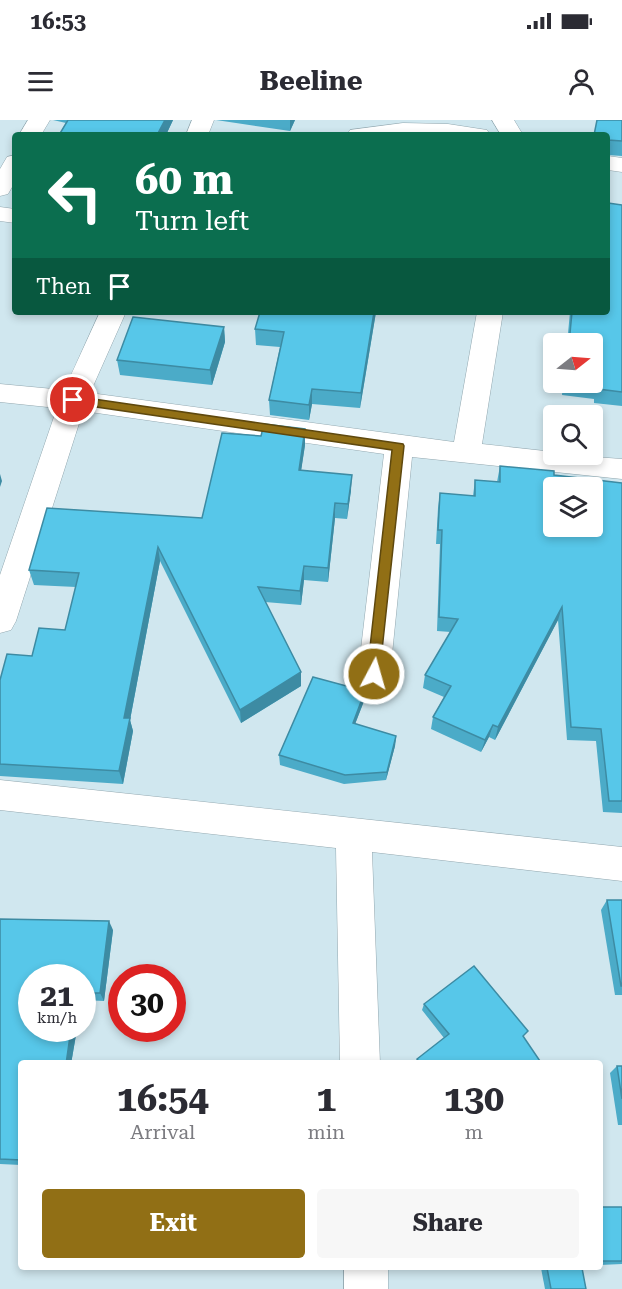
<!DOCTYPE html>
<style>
:root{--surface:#fff;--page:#f7f7f7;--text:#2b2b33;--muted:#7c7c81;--accent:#916f15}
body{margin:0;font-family:"Roboto Serif",serif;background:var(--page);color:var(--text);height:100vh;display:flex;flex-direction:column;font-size:22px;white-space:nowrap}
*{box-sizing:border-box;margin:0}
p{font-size:20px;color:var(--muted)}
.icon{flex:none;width:33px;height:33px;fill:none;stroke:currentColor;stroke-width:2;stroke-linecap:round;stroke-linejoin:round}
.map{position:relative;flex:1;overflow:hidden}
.panel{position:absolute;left:18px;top:940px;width:585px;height:210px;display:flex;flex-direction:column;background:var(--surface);border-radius:6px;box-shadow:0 3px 9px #0003}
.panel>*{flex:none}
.top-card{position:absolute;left:12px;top:12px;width:598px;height:183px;border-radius:6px;box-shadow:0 3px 9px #0003;background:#0b6e4f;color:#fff;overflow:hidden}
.needle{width:39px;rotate:73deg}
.controls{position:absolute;left:543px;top:213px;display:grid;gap:12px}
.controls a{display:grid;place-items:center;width:60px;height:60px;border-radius:6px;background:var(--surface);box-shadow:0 3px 9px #0003;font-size:30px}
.speed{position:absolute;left:18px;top:844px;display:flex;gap:12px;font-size:30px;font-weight:700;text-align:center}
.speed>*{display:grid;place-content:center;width:78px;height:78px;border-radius:50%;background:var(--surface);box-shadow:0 3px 9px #0003;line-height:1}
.speed small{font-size:15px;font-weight:400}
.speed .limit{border:9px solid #d22;background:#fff;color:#111}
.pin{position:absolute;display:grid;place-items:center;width:51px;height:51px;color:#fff;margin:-26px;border:3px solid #fff;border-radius:50%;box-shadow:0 2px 6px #0007}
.me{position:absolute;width:66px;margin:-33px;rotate:6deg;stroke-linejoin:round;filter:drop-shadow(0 0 4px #0008)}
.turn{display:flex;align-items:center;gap:21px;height:126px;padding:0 24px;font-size:27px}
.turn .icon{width:78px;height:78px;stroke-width:2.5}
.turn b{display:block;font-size:42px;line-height:51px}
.then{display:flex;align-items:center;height:57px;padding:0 24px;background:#0003;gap:12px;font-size:22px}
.eta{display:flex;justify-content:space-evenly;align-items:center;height:102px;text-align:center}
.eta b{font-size:36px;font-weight:700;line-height:42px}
.cta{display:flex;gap:12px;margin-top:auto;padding:12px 24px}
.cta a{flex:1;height:69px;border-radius:6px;background:var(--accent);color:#fff;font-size:24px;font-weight:700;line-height:69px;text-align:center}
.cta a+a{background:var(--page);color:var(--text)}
.status{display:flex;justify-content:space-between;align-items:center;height:42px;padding:0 30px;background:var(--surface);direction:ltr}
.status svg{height:16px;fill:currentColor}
header{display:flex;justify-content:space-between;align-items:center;height:78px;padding:0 24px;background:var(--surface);font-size:27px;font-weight:700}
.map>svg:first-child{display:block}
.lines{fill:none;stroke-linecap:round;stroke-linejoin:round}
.street-casing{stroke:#92a7af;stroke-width:1}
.street{fill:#fff;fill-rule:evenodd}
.wall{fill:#4babc8}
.shaded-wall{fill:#3d8ba3}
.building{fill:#57c7e9;stroke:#3d8ba3;stroke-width:1.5;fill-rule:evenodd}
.route{fill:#916f15;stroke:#5e480e;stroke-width:1.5}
</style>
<div class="status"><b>16:53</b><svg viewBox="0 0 49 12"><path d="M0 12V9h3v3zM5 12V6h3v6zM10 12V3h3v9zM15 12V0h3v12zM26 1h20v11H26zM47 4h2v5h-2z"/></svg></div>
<header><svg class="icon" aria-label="menu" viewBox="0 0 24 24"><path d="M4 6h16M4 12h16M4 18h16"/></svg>Beeline<svg class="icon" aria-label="person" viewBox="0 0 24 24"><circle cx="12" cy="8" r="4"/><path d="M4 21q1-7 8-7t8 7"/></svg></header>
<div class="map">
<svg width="622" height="1169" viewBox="0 0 622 1169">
<rect width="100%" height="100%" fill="#d0e7ef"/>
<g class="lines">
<!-- street casing -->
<g class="street-casing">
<g id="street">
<path d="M28,0H50L41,15H19Z"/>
<path d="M192,0H214L208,15H186Z"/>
<path d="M492,0H514L523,15H501Z"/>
<path d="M403,3L448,4L487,10L490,15H347L350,10Z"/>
<path d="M15,35V62L8,74L0,76V49L7,37Z"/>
<path d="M608,36L622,38V52L608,50Z"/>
<path d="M0,87L15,89V103L0,101Z"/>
<path d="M100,192H126L90,273L454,322L477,192H503L482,324L554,332V334L622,339V359L412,337L390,554L385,563L374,567L363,563L358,554L384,334L83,291L16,501L11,510L0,513V455L57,288L0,282V264L64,270Z"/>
<path d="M0,660L622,727V761L372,732L380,944H340L336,728L0,690Z"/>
<rect x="344" y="1148" width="44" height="21"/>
</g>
</g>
<!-- street -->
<use href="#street" class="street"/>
</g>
<!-- wall -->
<g class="wall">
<path d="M53,0H173L166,15H59L66,3Z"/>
<path d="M216,0H295L290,11Z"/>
<path d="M622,0V36L608,35V15Z"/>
<path d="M622,85V286L594,283V279L562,275L563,262H592V224H567L570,192H608Z"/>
<path d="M260,192H376L360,288L312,284L309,300L270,295L269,280L280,227L256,225L255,209Z"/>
<path d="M224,207L225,222L212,265L120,255L117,240Z"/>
<path d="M305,325L301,350L351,370L347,399L335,398L328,462L304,460L301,485L265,482L301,566L241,603L160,441L130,600L133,611L123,664L0,656V560L65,510L76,467L34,465L29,450L202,398Z"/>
<path d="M500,346L554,355L622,363V693L603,692L596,621L567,620L558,500L495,620L489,617L481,632L431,609L433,597L444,577L423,568L425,555L451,512L437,511L440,424H436L438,388L440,373L473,376L475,360L497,362Z"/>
<path d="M364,581L355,604L396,616L395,626L386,660L344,664L280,645L279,635Z"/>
<path d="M607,780H622V875H615L601,790Z"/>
<path d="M0,799L113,810L104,881L82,880V858L32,909H77L71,944H21V1045L0,1044Z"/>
<path d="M424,884L524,918L542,944H416L417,939L444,918L422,890Z"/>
<path d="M617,946H622V1005H618L610,953Z"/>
<path d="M600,1087H622V1144L600,1145Z"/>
<path d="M541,1148H582L586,1169H545Z"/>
</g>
<!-- shaded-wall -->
<g class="shaded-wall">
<path d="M165,0H173L166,15H157Z"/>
<path d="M290,0H295L290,11Z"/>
<path d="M374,192H376L360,288L361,273Z"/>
<path d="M224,207L225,222L212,265L210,250Z"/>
<path d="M312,269V284L309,300V285Z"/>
<path d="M305,309V325L299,365V350Z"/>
<path d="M0,354L2,361L0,367Z"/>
<path d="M352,355L351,370L347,399L348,384Z"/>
<path d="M335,383V398L328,462V448Z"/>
<path d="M158,427L160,441L130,600L133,611L123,664L119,651L124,598Z"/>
<path d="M304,446V460L301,485L300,471Z"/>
<path d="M562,487L558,500L495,620L498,607Z"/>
<path d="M301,552V566L241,603L240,590Z"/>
<path d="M365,571L364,581L352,612L353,603Z"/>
<path d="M493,605L489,617L481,632L485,620Z"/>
<path d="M396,616L395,626L386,660L387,652Z"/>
<path d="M109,801L113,810L104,881L100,873Z"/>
<path d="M71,909H77L71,944H66Z"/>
</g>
<!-- building -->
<g class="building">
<path d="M68,0H165L157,15H59Z"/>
<path d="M597,0H622V21L608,20V15H594Z"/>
<path d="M608,83L622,85V272L598,269V264L583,262H592V224H569L572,192H608Z"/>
<path d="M260,192H374L361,273L312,269L309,285L269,280L284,212L255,209Z"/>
<path d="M133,197L224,207L210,250L117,240Z"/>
<path d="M264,304L305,309L299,350L352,355L348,384L335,383L328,448L304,446L300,471L258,467L301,552L240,590L158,427L124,598H130L119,651L0,644V560L7,534L32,536L39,508L65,510L79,453L29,450L47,388L202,398L222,313L261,316Z"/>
<path d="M500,346L554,351V355L622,363V681H609L601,609L571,607L562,487L498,607L493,605L485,620L433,597L451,566L425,555L458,499L439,497L442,410H438L440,373L475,376V360L500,362ZM554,368H592V406H554Z"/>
<path d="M313,557L365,571L353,603L396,616L387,652L345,655L279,635Z"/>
<path d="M607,780H622V866H621Z"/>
<path d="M0,799L109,801L100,873H82V858H32V909H71L66,944H21V1040L0,1039Z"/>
<path d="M474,846L528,911L523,916L542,944H421L417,939L449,914L424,884Z"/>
<path d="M617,946H622V979Z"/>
<rect x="600" y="1087" width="22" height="54"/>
<path d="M547,1148H582L586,1169H551Z"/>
</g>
<!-- route -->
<path class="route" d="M73,276L403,324L404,326L379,558H369L367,554L392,330L69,283V277Z"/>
</svg>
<div class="controls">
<a><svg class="needle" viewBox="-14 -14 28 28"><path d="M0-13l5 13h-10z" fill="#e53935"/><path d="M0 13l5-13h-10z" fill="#7c7c81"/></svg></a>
<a><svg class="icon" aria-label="search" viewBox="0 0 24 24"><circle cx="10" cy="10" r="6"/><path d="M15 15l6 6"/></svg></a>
<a><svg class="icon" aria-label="layers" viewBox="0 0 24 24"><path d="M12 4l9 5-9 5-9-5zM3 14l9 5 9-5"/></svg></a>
</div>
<div class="speed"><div>21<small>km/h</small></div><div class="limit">30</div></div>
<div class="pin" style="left:73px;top:280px;background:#d93025"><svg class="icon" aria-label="arrive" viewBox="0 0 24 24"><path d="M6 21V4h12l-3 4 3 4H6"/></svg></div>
<svg class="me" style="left:374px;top:554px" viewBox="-20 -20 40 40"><circle r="17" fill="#916f15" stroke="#fff" stroke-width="3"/><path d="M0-11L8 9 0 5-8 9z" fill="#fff"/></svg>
<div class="top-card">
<div class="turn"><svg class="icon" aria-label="left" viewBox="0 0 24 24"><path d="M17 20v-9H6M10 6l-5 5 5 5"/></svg><div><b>60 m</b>Turn left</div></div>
<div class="then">Then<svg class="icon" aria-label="arrive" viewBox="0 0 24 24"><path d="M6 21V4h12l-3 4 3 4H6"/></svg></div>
</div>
<section class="panel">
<div class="eta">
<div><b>16:54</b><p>Arrival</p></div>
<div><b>1</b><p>min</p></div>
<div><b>130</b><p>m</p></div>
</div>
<div class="cta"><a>Exit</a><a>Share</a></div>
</section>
</div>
